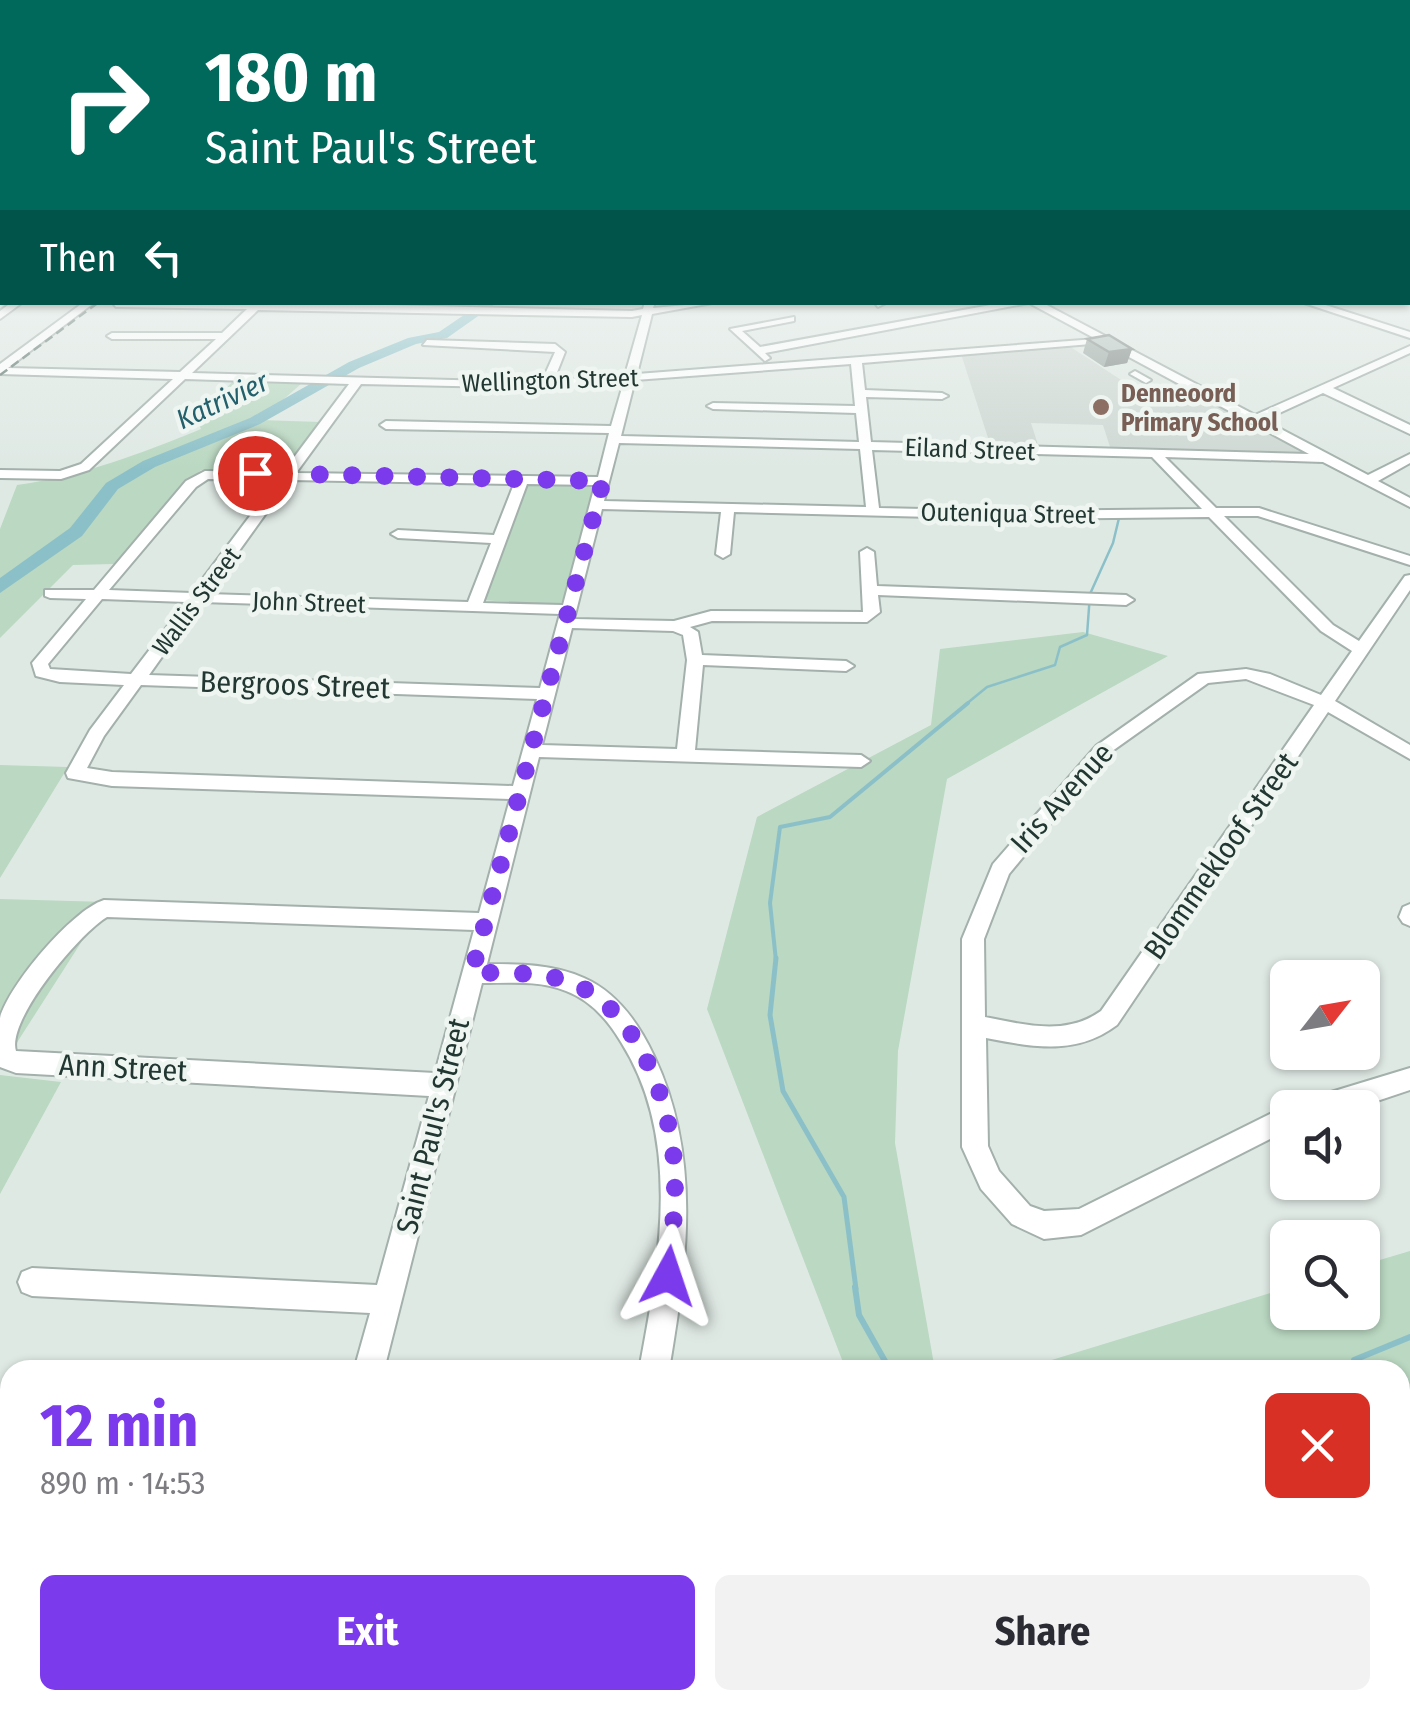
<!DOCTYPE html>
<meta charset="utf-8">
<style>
:root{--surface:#fff;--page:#f2f2f3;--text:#2b2b33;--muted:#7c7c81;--accent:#7c3aed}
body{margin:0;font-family:"Fira Sans Condensed",sans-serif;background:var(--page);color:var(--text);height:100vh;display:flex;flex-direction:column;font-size:38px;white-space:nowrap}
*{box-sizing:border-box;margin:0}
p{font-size:32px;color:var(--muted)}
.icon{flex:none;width:55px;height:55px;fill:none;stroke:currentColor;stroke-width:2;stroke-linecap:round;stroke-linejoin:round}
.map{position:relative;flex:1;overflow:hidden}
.details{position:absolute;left:0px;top:1360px;width:1410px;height:350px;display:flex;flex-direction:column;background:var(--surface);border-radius:30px 30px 0 0;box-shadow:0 2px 8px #0004}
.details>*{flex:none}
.top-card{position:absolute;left:0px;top:0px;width:1410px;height:305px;box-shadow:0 2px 8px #0004;background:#00695c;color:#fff;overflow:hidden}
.needle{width:65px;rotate:59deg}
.fabs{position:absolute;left:1270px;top:960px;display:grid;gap:20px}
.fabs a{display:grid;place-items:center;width:110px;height:110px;border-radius:15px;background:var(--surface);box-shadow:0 2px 8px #0004;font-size:50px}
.pin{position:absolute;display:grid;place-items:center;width:85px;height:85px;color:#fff;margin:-42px;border:5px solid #fff;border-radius:50%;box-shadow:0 2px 10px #0007}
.me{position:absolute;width:110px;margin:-55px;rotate:5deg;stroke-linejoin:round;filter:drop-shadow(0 0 8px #0008)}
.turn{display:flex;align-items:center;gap:35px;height:210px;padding:0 40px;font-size:45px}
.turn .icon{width:130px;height:130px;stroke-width:2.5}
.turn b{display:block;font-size:70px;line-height:85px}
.then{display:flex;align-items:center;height:95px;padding:0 40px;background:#0003;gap:20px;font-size:38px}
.round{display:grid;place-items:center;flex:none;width:105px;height:105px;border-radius:15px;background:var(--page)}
.summary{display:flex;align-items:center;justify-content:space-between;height:170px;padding:0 40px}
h1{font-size:60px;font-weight:700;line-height:75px;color:var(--accent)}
.action{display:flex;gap:20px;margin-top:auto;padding:20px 40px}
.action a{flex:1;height:115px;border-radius:15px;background:var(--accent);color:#fff;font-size:40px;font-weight:700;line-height:115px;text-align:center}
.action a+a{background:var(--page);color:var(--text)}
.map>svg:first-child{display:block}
.built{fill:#ced8d3}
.green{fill:#bad8c2}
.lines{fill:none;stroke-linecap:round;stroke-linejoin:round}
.stream-far3{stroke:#8cc0c8;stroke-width:2.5}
.stream-far2{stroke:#8cc0c8;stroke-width:4}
.stream-far1{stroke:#8cc0c8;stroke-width:5}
.stream{stroke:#8cc0c8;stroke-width:6}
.river{fill:#8cc0c8;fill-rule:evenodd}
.minor-casing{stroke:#a3b0ab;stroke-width:4}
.minor{fill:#fff;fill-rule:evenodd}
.rail{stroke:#5c736c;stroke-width:2.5;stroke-dasharray:9 5;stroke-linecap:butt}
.wall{fill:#9ca8a3}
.shaded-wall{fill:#7f8884}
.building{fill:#b5c3bd;stroke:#7f8884;stroke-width:2.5}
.route{stroke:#7c3aed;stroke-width:18;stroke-dasharray:0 32.4}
.education-dot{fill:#8d6e63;stroke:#eff6f2;stroke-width:4}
.labels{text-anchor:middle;stroke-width:9;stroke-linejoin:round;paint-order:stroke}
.far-street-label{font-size:25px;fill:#223731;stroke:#eff6f2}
.far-education-label{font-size:25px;font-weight:bold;fill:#785e54;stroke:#eff6f2;text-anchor:start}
.far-water-label{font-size:28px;font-style:italic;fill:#23606c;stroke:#eff6f2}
.street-label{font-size:30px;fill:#223731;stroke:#eff6f2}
</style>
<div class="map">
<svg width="1410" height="1710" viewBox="0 0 1410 1710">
<rect width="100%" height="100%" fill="#dfe9e4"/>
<!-- built -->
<path class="built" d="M1069,346L1135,389L1193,390L1304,449L1302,455L1136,451L1110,447L1103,425L1031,423L1038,445L990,444L961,354Z"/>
<!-- green -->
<g class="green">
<path d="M232,382L301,384L260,420L321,422L284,470H201L114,564L73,565L0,638V529L17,485C82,476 140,454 201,429L197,420Z"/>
<path d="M587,483L595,488L564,601L557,605L481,600L524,484Z"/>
<path d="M1083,632L1168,656L947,779L898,1051L895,1143L935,1370H846L707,1009L757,817L931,725L940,649Z"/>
<path d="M0,765L68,767L0,878Z"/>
<path d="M0,899L107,902L0,1069Z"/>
<path d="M0,1075L61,1082L0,1194Z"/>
<path d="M1410,1251V1710H977L973,1700H1400V1370H1019L1287,1288L1288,1312H1362L1363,1265Z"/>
</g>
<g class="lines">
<!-- stream-far3 -->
<path class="stream-far3" d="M965,705L987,687L1055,665L1060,647L1087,635L1090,594L1113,543L1119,518"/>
<!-- stream-far2 -->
<path class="stream-far2" d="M776,961L770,903L780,827L830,817L968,703"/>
<!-- stream-far1 -->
<path class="stream-far1" d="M776,958L770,1015L783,1091L844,1197L856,1289"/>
<!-- stream -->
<g class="stream">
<path d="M855,1287L859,1315L890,1370"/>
<path d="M1352,1370L1354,1360L1410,1337"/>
<path d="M1080,1700L1087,1710"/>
<path d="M1256,1710L1264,1700"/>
</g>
<!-- river -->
<path class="river" d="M483,302H498L447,338L416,344L359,368L260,424L155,467L118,489L82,536L0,593V578L70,528L106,483L143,461L250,418L349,362L408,338L439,332Z"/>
<!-- minor casing -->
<g class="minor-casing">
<g id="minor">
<rect x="1408" y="231" width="2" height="5"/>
<path d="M1408,247H1410V253L1408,252Z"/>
<rect x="1408" y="267" width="2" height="6"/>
<path d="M1408,293L1410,294V300L1408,299Z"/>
<path d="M12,302H23L0,319V311Z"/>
<path d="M84,302H95L8,368L180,372L216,339H112L107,336L112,333H222L247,309L116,307L112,302H265L632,311L643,309L645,302H655L653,308L718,302L652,314L637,374L1096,339L1029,303L765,353L770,358L765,361L730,329L794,317V321L742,331L760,347L1007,302H1041L1255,415L1410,346V353L1333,388L1410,425V434L1323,393L1264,420L1368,475L1410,454V463L1378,481L1410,498V507L1323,462L1165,457L1216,508H1259L1410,556V565L1258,516H1224L1333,625L1359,641L1405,576L1410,575V590L1335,701L1410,745V759L1328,712L1117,1025C1076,1056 1033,1047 986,1038L988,1146L999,1171L1030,1206L1044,1211L1079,1209L1288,1105L1294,1108H1288V1130L1081,1235L1044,1239L1012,1224L981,1189L962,1147V939L993,864L1096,746L1198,674L1246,669L1270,674L1321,695L1352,651L1321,631L1209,517L1012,519L734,512L730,554L723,558L716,554L721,512L602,509L574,619L674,621L711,611L863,612L860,552L867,548L874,552L877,586L1126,595L1134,600L1126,605L878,595L880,612L867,622L712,621L690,627L698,632L702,655L846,661L854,666L846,671L703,665L695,750L861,755L870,761L861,767L539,757L487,964C520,964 553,964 584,978C618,993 639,1024 654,1056C702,1157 687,1263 669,1370H639C659,1263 683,1140 621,1042C608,1020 590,1000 566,991C540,980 509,983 482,983L384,1370H354L370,1313L32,1296L22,1292L18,1282L22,1272L32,1268L377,1285L429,1096L16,1073L0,1067C0,1052 0,1033 0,1018C8,986 72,910 104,900L479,913L510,799L112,786L68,778L66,773L90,730L124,685L60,682L36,676L32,663L86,599L50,598L45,596V590H94L186,481L205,471L283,472L349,384L185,379L89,470L61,479L0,478V470L60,471L81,464L173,379L0,374V364ZM258,310L632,317L642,315L625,375L554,380L565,352L555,344L427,340L423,345L555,352L542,381L530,382L192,373ZM1103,343L1309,454L871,442L866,397L942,399L948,396L942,393L865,390L862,363ZM851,364L855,406L713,403L707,406L713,409L856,413L859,442L621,436L635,380ZM624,381L611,426L386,421L380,425L386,429L609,433L598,477L296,473L361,384L546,388ZM619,443L860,449L866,507L604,501ZM872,450L1152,457L1202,509L1012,511L879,508ZM208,479L277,480L192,593L109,590L196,487ZM290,480L514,484L494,535L398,530L391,534L398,538L491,543L468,602L208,594ZM527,484L595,485L563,605L483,603ZM102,599L186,602L131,674L50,669L48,664ZM201,602L560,614L540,688L149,675ZM572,628L673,631L683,635L687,660L677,749L542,745ZM1246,679L1314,705L1101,1011C1066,1036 1025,1025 985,1017L984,939L1009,874L1108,754L1208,683ZM141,685L537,699L513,786L112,772L87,768L104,736ZM107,917L474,930L435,1073L16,1051C6,1020 81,932 107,917Z"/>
<path d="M874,302H888L878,307Z"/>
<path d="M1301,302H1316L1410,332V338Z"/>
<path d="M1135,371L1151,380L1146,383L1130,374Z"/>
<path d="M1410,904V926L1403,923L1399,917L1403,907Z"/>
<path d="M1410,1068V1090L1356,1108H1306L1309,1100L1318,1096Z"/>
<path d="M0,1580L10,1581V1615L0,1614Z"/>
<path d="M264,1700H300L298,1710H262Z"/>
<path d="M807,1700H843L846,1710H810Z"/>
</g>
</g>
<!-- minor -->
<use href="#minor" class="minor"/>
<!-- rail -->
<path class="rail" d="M0,375L99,302"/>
</g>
<!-- wall -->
<path class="wall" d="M1087,339L1132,349L1127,363L1104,367L1083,353Z"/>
<!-- shaded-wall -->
<path class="shaded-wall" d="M1132,349L1127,363L1104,367L1109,352Z"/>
<!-- building -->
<path class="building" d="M1109,335L1132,349L1109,352L1087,339Z"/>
<!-- sky -->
<linearGradient id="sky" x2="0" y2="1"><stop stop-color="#83b9db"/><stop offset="0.49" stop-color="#f1f5f3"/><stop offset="1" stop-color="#f1f5f3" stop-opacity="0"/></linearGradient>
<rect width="1410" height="469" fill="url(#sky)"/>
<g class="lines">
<!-- route -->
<path class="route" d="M255,473L603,481L472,972C501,974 535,971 563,980C634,1001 668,1094 674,1161C677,1199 672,1238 668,1276"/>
</g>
<!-- markers -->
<circle class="education-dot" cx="1101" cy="407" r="10"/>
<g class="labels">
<!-- far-street labels -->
<g class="far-street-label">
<text transform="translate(550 380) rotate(-2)" y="9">Wellington Street</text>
<text transform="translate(970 449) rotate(2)" y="9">Eiland Street</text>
<text transform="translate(1008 513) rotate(1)" y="9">Outeniqua Street</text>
<text transform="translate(196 601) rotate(-53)" y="9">Wallis Street</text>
<text transform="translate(309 602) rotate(2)" y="9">John Street</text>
</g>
<!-- far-education labels -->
<g class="far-education-label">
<text x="1121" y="402">Denneoord<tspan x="1121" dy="29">Primary School</tspan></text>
</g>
<!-- far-water labels -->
<g class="far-water-label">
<text transform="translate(222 400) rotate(-25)" y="10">Katrivier</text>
</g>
<!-- street labels -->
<g class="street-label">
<text transform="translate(295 685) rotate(2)" y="10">Bergroos Street</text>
<text transform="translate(1062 798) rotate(-48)" y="10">Iris Avenue</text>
<text transform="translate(1221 856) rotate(-55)" y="10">Blommekloof Street</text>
<text transform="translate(123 1068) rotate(3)" y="10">Ann Street</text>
<text transform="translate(433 1126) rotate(-76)" y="10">Saint Paul's Street</text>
</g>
</g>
</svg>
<div class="fabs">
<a><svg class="needle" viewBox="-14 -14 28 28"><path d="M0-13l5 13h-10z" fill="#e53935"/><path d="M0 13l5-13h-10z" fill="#7c7c81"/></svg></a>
<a><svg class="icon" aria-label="sound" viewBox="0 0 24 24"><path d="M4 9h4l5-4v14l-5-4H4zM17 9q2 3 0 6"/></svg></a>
<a><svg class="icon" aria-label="search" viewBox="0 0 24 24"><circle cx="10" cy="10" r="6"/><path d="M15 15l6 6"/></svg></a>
</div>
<div class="pin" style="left:255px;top:473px;background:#d93025"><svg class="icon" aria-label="arrive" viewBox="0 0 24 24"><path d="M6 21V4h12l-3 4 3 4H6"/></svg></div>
<svg class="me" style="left:668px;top:1276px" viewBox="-20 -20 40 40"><path d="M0-17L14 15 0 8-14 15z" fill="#7c3aed" stroke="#fff" stroke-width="4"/></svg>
<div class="top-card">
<div class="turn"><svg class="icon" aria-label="right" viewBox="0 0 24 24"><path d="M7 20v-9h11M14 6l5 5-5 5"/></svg><div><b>180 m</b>Saint Paul's Street</div></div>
<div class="then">Then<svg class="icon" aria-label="left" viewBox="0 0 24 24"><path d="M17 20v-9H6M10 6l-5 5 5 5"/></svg></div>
</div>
<section class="details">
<div class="summary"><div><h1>12 min</h1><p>890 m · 14:53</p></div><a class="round" style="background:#d93025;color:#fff"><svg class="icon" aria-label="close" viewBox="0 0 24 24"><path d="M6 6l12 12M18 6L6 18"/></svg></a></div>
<div class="action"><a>Exit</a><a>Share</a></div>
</section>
</div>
